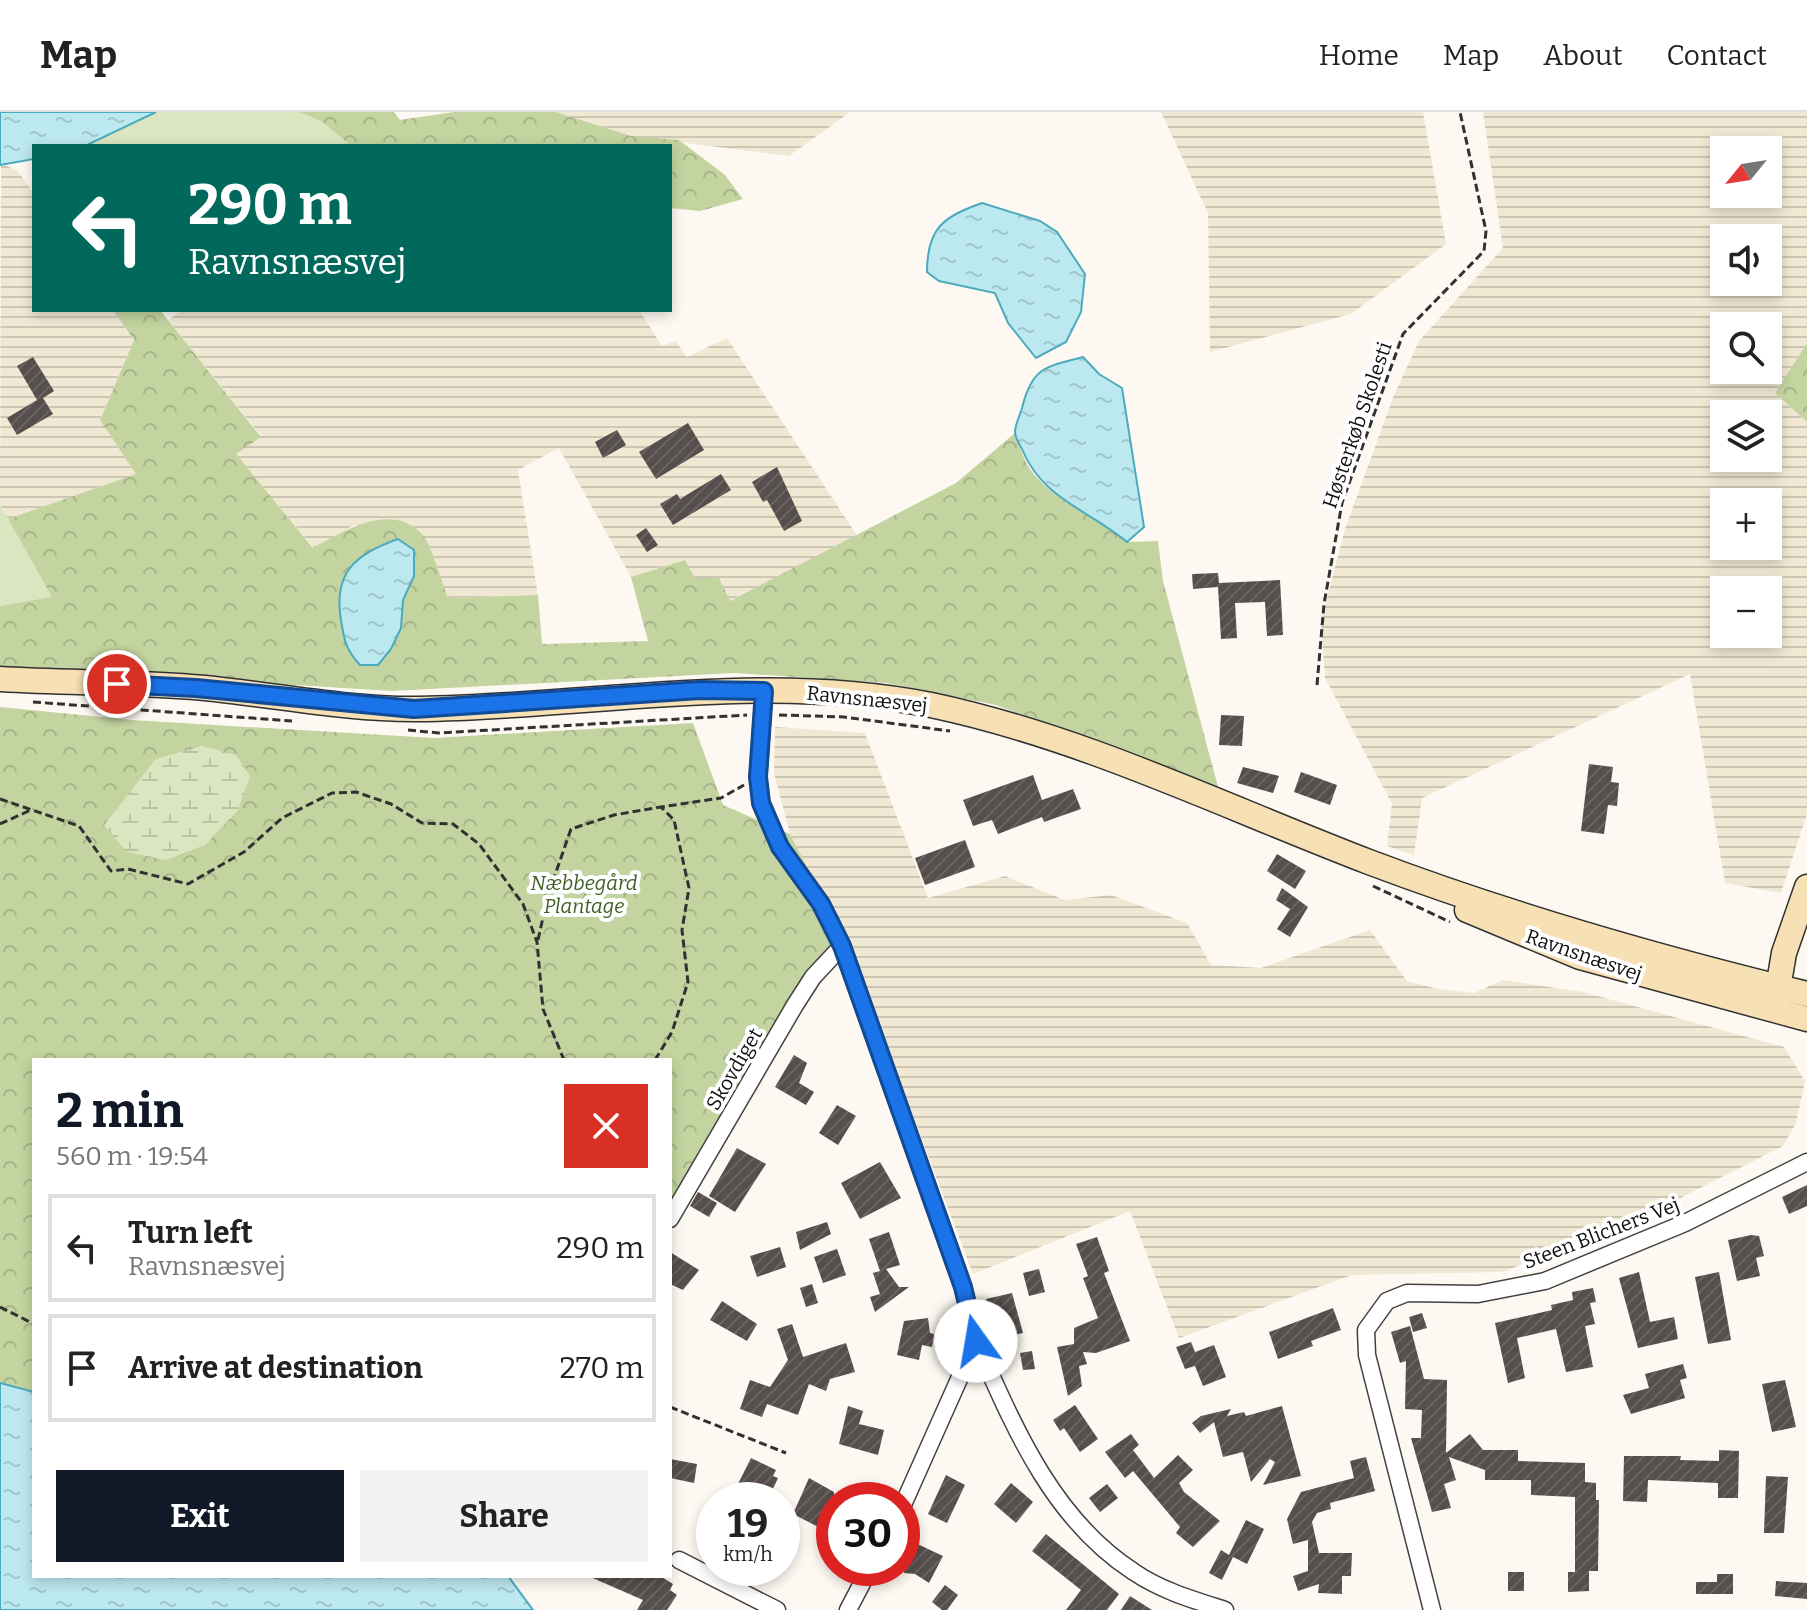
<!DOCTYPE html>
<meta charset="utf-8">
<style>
:root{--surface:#fff;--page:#f2f2f2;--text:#222;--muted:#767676;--line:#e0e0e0;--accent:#111827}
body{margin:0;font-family:Bitter,serif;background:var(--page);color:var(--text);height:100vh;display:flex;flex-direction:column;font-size:30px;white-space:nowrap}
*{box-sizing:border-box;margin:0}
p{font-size:26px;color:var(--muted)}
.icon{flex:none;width:44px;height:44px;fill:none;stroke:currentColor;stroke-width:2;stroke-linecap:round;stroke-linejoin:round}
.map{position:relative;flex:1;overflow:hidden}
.panel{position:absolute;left:32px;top:946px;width:640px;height:520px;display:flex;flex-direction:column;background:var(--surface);border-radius:0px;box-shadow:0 4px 12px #0003}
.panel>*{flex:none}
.top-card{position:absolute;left:32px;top:32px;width:640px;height:168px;border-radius:0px;box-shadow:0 4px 12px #0003;background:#00695c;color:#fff;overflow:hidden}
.needle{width:52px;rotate:240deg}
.tools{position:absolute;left:1710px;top:24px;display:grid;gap:16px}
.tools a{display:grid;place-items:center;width:72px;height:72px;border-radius:0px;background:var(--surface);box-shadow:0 4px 12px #0003;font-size:40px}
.speed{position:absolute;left:696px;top:1370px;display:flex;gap:16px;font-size:40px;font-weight:700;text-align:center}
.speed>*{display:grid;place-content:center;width:104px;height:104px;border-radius:50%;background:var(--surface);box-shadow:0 4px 12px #0003;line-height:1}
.speed small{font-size:20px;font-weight:400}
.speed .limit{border:12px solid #d22;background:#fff;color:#111}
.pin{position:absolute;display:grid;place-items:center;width:68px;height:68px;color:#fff;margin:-34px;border:4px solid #fff;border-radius:50%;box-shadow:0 2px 8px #0007}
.me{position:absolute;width:88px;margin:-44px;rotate:347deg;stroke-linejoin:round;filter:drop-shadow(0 0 6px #0008)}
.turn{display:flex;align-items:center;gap:28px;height:168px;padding:0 24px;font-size:36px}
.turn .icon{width:104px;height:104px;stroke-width:2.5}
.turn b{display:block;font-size:56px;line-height:68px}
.round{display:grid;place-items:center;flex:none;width:84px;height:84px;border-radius:0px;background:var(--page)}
.summary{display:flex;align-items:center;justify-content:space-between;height:136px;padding:0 24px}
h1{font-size:48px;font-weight:700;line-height:60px;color:var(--accent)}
.button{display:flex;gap:16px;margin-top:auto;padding:16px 24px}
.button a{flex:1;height:92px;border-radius:0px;background:var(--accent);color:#fff;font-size:32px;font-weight:700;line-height:92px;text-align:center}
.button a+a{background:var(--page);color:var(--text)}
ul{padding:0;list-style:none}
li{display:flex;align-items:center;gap:24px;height:108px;margin:0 16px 12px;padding:0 8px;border:4px solid var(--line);border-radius:0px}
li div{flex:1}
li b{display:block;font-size:30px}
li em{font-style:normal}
header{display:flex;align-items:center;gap:48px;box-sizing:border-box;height:112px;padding:0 40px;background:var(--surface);border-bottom:2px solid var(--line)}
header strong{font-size:38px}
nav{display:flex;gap:44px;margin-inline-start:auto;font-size:28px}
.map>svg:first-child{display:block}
.farmland{fill:url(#farmland-rules);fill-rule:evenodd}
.grass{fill:#dbe5bf}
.forest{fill:url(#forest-crowns);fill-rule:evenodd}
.wetland{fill:url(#wetland-marsh)}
.water{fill:url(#water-ripples);stroke:#4baabe;stroke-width:2}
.building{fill:url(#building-hatch)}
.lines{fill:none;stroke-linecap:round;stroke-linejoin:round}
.street-casing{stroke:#424242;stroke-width:19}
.secondary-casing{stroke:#313131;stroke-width:27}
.path{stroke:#313131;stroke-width:3;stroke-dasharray:8 4;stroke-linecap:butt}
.street{stroke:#fff;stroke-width:16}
.secondary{stroke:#f6e0b4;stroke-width:24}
.route-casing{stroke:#114b97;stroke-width:20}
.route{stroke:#1a73e8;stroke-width:14}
.labels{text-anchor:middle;stroke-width:8;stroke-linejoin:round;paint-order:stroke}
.street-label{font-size:20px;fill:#0f0f0f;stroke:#fff}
.park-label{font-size:20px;font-style:italic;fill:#3f5f26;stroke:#fff}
</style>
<header>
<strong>Map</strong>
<nav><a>Home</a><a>Map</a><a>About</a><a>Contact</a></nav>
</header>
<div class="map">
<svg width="1807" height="1498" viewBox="0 0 1807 1498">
<defs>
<pattern id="farmland-rules" width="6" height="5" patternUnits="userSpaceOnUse" patternTransform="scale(2)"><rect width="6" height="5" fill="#f1e8d4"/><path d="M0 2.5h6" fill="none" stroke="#cdc6b5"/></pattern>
<pattern id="forest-crowns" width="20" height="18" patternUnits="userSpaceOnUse" patternTransform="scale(2)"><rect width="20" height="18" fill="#c3d4a0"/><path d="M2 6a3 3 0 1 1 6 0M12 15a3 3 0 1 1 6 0" fill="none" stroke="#a6b589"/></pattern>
<pattern id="wetland-marsh" width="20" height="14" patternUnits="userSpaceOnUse" patternTransform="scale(2)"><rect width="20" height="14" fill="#dbe5bf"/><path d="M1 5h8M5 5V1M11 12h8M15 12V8" fill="none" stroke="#bbc3a3"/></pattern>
<pattern id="water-ripples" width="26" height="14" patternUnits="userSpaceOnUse" patternTransform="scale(2)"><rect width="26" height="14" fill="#bce8ef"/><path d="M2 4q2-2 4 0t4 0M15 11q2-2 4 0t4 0" fill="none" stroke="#a0c6cc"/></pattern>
<pattern id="building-hatch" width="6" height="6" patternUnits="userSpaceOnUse" patternTransform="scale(2)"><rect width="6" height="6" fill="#564e4c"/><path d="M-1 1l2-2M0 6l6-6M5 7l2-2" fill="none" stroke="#696361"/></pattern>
</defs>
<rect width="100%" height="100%" fill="#fdf9f2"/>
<!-- farmland -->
<g class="farmland">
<path d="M556,0H850L789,44L631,24Z"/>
<path d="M1161,0H1423L1446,132L1351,202L1210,240L1208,101Z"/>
<path d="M1483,0H1807V231L1775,281L1807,310V702L1781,781L1725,771L1690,562L1422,686L1414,743L1387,734L1392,692L1325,566L1321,509L1345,417L1394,283L1419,229L1503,136ZM1724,38H1768V82H1724ZM1724,126H1768V170H1724ZM1724,214H1768V258H1724ZM1724,302H1768V346H1724ZM1724,390H1768V434H1724ZM1724,478H1768V522H1724Z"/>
<path d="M1,52L17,58L34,82V198H113L134,228L100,307L137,362L8,407L0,393Z"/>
<path d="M182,198H639L662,234L676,229L687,245L727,226L858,425L729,489L695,466L685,448L631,465L559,336L518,358L538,483L448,486L422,422L354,413L314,436L235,342L261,324L168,208Z"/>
<path d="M775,615L865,621L928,786L1005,764L1065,788L1111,783L1187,811L1211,853L1261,856L1370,818L1407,869L1438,877L1474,881L1503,868L1583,880L1784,935L1805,969L1796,1011L1783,1034L1625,1114L1502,1160L1352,1163L1179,1226L1130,1099L973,1162L847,830L790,722L774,661Z"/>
</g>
<!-- grass -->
<g class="grass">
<path d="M156,0H299L321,9L351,34H85Z"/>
<path d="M0,393L53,486L0,494Z"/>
</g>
<!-- forest -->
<g class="forest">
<path d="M299,0H394L400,8L454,0H556L631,24L679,28L725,63L743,87L700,99L670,96V34H351L321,9Z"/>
<path d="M113,198H160L261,325L236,342L313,436C343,419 391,389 422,422C432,433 442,471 448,486L538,483L542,532L648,529L631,465L685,448L695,466H719L730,489L956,371L1015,321C1019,332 1023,347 1030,357C1054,391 1097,404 1127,430L1158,429L1163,469L1218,675L996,593L886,571L734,561L392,579L0,555V494L52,485L8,407L136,362L100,308L134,228Z"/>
<path d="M1807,231V310L1775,281Z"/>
<path d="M0,595L132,608L434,626L693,611L723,693L790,722L847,830L793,882L670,1093V948H34V1280L0,1271ZM202,634L238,698L205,732L165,748L148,659L155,648Z"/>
</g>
<!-- wetland -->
<path class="wetland" d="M202,634L236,643L250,664L238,698L205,733L165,748L127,740L104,713L156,647Z"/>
<!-- water -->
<g class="water">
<path d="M0,0H156L85,34H34V47L0,53Z"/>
<path d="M982,91L1040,109L1057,120L1085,162L1081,200L1066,230L1036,246L1008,211L995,181L939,169L927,160C927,116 943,105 982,91Z"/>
<path d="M1083,245L1099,262L1122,276L1144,415L1127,430C1089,398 1042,387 1022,337C1019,332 1015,325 1015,320C1015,313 1020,303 1022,296C1032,255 1045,255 1083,245Z"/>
<path d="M398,427L414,438V464L403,488L401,516L391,537L378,553H360C346,538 344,528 341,508C333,461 355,442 398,427Z"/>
<path d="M0,1271L34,1280V1464H508L533,1498H0Z"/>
</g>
<!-- building -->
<g class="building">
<path d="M33,245L54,279L43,286L53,302L17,323L7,306L37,288L17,254Z"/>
<path d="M688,311L704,338L656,367L639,340Z"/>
<path d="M617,318L626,333L603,346L595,330Z"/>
<path d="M777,355L802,409L784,419L767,388L763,390L752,370Z"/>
<path d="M721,362L731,378L673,413L660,392L677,382L680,387Z"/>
<path d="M646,416L658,433L647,440L636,423Z"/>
<path d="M1218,461L1219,471L1280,468L1283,523L1267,524L1265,490L1235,491L1237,526L1221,527L1218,475L1193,477L1192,462Z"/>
<path d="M1221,603L1244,604L1242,634L1219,633Z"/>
<path d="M1589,652L1613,655L1611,670L1619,671L1617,694L1608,693L1604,722L1581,719Z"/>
<path d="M1243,655L1279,664L1273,681L1237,671Z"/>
<path d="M1301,660L1337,673L1330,693L1294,680Z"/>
<path d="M1033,663L1042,688L1073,677L1081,697L1044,710L1042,705L998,722L992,708L973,714L963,688Z"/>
<path d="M965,728L975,755L925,773L915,746Z"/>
<path d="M1277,742L1306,759L1295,777L1267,759Z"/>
<path d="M1282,776L1308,795L1290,825L1277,817L1290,797L1276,788Z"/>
<path d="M794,943L807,951L799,971L814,980L806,993L775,975Z"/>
<path d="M837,993L856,1004L838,1033L819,1021Z"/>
<path d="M737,1036L766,1052L735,1100L709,1084Z"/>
<path d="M880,1050L901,1086L860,1107L841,1071Z"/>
<path d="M1807,1073V1094L1789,1102L1782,1085Z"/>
<path d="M698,1080L717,1091L709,1105L690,1094Z"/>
<path d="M827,1110L831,1122L800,1138L796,1120Z"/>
<path d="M889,1120L900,1153L886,1157L899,1175H909L875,1200L870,1185L880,1182L873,1161L880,1159L869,1127Z"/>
<path d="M1751,1123L1759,1124L1764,1144L1756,1146L1760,1164L1737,1169L1728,1128Z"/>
<path d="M1097,1125L1109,1159L1104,1161L1130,1229L1096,1241L1083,1240L1087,1252L1079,1254L1082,1274L1068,1284L1057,1235L1074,1232V1216L1098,1206L1083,1166L1088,1164L1076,1132Z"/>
<path d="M780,1135L786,1155L757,1165L750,1144Z"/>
<path d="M837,1137L846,1163L823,1171L814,1145Z"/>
<path d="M670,1140L699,1158L683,1178L670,1172Z"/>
<path d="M1039,1157L1045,1180L1029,1184L1023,1161Z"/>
<path d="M1639,1160L1650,1210L1674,1205L1678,1227L1638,1236L1619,1166Z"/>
<path d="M1719,1160L1731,1228L1708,1232L1695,1165Z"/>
<path d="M812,1172L818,1191L806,1195L800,1176Z"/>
<path d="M1593,1176L1596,1190L1590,1191L1595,1212L1585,1214L1593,1255L1566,1260L1556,1217L1517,1226L1525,1266L1508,1271L1495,1211L1552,1198L1551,1193L1573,1188L1572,1180Z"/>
<path d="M1012,1181L1023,1221L996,1227L986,1187Z"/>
<path d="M722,1189L757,1212L747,1229L710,1208Z"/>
<path d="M1333,1196L1341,1218L1311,1229L1313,1234L1278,1247L1269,1220Z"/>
<path d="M1422,1201L1427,1216L1413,1220L1409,1205Z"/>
<path d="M928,1206L930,1221L934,1222L932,1235L922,1233L919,1248L897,1243L904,1209Z"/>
<path d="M792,1212L803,1245L846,1231L855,1260L830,1267L826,1279L809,1272L798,1303L767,1292L762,1305L740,1297L750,1268L770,1275L788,1248L777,1217Z"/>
<path d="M1410,1214L1424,1267L1447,1268L1446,1341L1470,1322L1483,1338H1518V1349L1585,1351V1370L1596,1371V1388H1599L1598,1459H1589V1479L1568,1480V1460H1575V1385L1531,1383V1368H1485V1358L1449,1345L1456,1368L1444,1372L1451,1396L1432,1400L1411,1326H1421L1422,1298L1405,1297L1406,1249L1400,1251L1391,1220Z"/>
<path d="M1191,1230L1195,1240L1214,1233L1226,1265L1203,1274L1195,1254L1185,1257L1176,1235Z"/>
<path d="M1032,1239L1035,1257L1023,1258L1020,1241Z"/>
<path d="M1683,1252L1687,1266L1680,1268L1685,1286L1631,1302L1623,1283L1649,1276L1645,1262Z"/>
<path d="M1785,1268L1796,1315L1772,1320L1762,1272Z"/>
<path d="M1075,1293L1098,1327L1080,1340L1064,1316L1060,1319L1053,1308Z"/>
<path d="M848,1294L863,1299L859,1312L884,1318L878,1343L839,1332Z"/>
<path d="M1282,1294L1301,1364L1263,1373L1275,1350L1270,1347L1251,1370L1243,1340L1223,1345L1214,1310L1200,1321L1192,1311L1201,1304L1231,1297L1227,1304L1244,1300L1246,1304Z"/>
<path d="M1131,1322L1139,1333L1133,1338L1154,1366L1178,1343L1193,1358L1179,1371L1184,1380L1220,1409L1193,1435L1176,1421L1180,1415L1133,1359L1125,1366L1105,1340Z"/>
<path d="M1719,1338L1739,1339L1738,1386H1718V1371L1648,1368L1647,1390L1623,1389L1624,1344H1681L1680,1348L1719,1349Z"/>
<path d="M1366,1345L1375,1379L1330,1391L1331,1397L1317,1401L1312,1410L1319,1441H1352L1351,1464H1342V1482L1318,1481L1319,1472L1298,1479L1293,1464L1308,1459V1428L1293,1432L1287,1407L1301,1380L1354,1366L1350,1349Z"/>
<path d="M751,1346L776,1358L773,1364L778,1366L773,1377L768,1375L762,1386L737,1374Z"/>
<path d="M670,1347L697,1352L694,1371L670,1366Z"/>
<path d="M946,1363L965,1373L947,1411L928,1402Z"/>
<path d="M1766,1364L1788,1365L1784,1421H1764Z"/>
<path d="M809,1366L834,1380V1423L793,1402Z"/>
<path d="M1011,1371L1033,1390L1016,1411L994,1392Z"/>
<path d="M1107,1372L1118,1386L1100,1400L1089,1386Z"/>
<path d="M1246,1408L1264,1417L1247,1452L1233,1445L1222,1468L1209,1461L1221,1438L1229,1443Z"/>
<path d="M1046,1422L1119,1482L1107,1498H1066L1081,1478L1032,1439Z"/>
<path d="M911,1429L943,1444L929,1471L915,1462L904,1461L902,1449Z"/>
<rect x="1508" y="1460" width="16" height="19"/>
<path d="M1717,1462H1733V1482H1696V1470H1717Z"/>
<path d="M588,1464H660L673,1472L670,1478L677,1483L667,1498H637L643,1488Z"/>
<path d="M1776,1469L1807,1471V1487L1775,1484Z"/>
<path d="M945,1473L958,1483L947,1498H942L932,1490Z"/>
<path d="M1130,1484L1152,1498H1121Z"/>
</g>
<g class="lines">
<!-- street casing -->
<g class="street-casing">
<g id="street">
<path d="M764,579L758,665L761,691L780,735L821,792L842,834L963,1175L976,1229L902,1395"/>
<path d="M670,1107L795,893L813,865L842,834"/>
<path d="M976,1229C1014,1315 1052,1407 1134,1460C1162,1479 1194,1488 1225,1498"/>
<path d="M679,1448L777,1498"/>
<path d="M848,1498L870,1456"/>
<path d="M1432,1498L1367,1243L1366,1218L1387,1189L1407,1181L1478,1182L1545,1169L1685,1111L1807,1050"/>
</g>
</g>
<!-- secondary casing -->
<g class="secondary-casing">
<g id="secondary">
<path d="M0,567C68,571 137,570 205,576C273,583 351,598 419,597C590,595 761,559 931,593C1083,625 1225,695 1369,750C1512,804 1659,846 1807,882"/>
<path d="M1467,798L1580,845L1807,907"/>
<path d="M1776,888L1784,841L1807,775"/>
</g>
</g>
<!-- path -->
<g class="path">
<path d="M1317,573L1324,492L1342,391L1403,222L1484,139L1486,119L1460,0"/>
<path d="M33,590L292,609"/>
<path d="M779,603L844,605L950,619"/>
<path d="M408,618L439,621L747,603"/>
<path d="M0,687L79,714L111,759L128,757L188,772L244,740L282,706L332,681L356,680L391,692L422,711L453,712L479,732L523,792L537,830L543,897L564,948"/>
<path d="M0,712L33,697"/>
<path d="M1373,774L1450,810"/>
<path d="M538,828L548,783L571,717L614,703L661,695"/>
<path d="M655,948L672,920L688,870L682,818L689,776L674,708L661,695L721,686L744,673"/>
<path d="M0,1195L34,1212"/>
<path d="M670,1295L786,1341"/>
</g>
<!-- street -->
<use href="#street" class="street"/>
<!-- secondary -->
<use href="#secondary" class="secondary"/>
</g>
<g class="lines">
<!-- route casing -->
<g class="route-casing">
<path id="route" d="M117,572L196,576L414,597L700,578L764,579L758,665L761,691L780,735L821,792L842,834L963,1175L976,1229"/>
</g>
<!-- route -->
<use href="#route" class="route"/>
</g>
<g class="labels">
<!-- street labels -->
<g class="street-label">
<text transform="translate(1357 313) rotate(-71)" y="7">Høsterkøb Skolesti</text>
<text transform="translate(867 587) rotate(6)" y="7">Ravnsnæsvej</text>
<text transform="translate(1584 843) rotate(19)" y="7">Ravnsnæsvej</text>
<text transform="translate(734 957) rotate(-60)" y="7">Skovdiget</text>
<text transform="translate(1601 1121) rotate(-21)" y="7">Steen Blichers Vej</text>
</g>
<!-- park labels -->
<g class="park-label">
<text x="584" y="778">Næbbegård<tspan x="584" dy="23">Plantage</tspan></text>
</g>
</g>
</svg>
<div class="tools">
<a><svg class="needle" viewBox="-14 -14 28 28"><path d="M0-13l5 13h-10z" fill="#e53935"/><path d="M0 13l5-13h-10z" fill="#767676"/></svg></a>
<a><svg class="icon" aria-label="sound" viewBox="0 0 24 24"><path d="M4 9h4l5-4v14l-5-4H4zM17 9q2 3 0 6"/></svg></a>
<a><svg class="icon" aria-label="search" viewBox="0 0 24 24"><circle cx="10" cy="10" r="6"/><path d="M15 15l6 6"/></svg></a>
<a><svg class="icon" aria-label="layers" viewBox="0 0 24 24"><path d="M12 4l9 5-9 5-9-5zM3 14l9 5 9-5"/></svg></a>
<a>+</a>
<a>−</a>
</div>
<div class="speed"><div>19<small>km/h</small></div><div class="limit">30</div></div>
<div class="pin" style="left:117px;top:572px;background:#d93025"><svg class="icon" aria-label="arrive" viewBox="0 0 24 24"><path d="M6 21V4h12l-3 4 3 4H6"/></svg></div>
<svg class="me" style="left:976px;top:1229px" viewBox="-20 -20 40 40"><circle r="19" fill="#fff"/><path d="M0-13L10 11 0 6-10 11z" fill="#1a73e8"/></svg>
<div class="top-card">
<div class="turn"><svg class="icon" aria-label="left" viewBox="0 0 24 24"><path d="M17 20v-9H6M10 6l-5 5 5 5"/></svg><div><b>290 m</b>Ravnsnæsvej</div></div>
</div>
<section class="panel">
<div class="summary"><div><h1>2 min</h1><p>560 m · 19:54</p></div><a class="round" style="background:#d93025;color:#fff"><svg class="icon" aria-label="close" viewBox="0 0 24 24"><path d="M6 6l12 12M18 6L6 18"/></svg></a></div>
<ul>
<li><svg class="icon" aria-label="left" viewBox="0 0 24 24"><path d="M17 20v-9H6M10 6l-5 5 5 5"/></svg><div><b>Turn left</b><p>Ravnsnæsvej</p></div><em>290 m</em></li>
<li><svg class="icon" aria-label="arrive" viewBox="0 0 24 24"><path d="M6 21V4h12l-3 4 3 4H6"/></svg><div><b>Arrive at destination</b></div><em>270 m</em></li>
</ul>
<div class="button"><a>Exit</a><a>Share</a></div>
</section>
</div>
